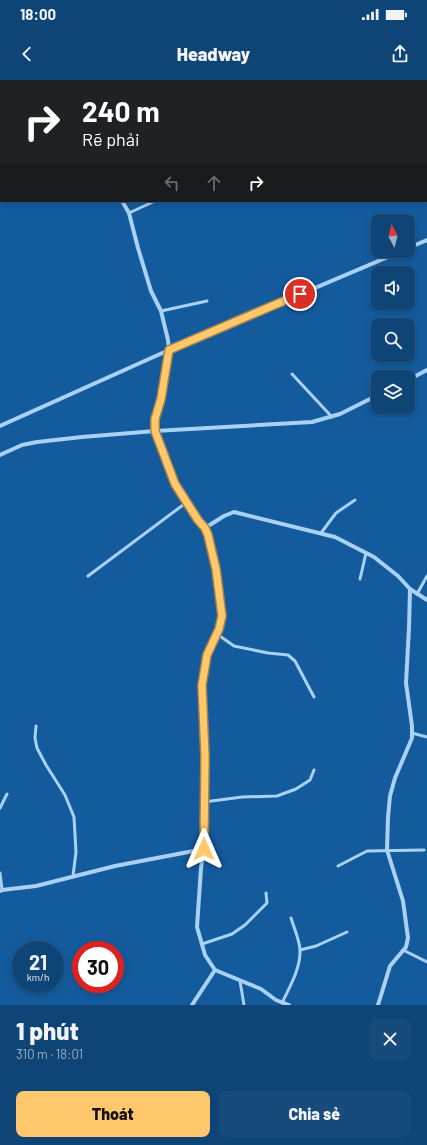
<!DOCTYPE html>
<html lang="vi">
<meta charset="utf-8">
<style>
:root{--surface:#0e4476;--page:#174b7b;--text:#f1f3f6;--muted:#9bb0c5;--line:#2e5c88;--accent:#ffc86c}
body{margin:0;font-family:Barlow,sans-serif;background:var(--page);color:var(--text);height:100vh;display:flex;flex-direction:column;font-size:15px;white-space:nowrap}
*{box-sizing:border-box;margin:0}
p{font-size:13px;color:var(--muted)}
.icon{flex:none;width:22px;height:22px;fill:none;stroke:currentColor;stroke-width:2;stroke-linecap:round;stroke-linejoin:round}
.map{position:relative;height:925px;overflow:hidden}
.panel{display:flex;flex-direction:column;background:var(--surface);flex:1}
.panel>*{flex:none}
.hud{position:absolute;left:0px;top:0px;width:427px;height:122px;box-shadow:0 2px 6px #0003,0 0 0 1px var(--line);background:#202124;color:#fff;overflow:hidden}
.needle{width:26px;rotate:353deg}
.controls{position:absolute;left:371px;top:134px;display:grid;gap:8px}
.controls a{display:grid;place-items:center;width:44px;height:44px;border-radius:8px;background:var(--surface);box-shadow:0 2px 6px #0003,0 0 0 1px var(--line);font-size:20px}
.speed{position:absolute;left:12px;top:861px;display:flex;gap:8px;font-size:20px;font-weight:700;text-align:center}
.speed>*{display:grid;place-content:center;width:52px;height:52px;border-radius:50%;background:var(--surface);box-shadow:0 2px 6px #0003,0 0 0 1px var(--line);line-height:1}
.speed small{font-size:10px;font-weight:400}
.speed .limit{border:6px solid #d22;background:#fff;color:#111}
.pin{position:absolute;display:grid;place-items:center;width:34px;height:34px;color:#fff;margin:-17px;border:2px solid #fff;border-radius:50%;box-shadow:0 1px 4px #0007}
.me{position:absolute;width:44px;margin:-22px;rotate:0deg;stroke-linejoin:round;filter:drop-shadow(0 0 3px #0008)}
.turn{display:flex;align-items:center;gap:14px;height:84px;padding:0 16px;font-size:18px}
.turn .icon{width:52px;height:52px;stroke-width:2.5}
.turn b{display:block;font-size:28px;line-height:34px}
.lanes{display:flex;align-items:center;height:38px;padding:0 16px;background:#0003;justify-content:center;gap:20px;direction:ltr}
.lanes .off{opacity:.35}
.round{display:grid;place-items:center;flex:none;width:42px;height:42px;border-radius:8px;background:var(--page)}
.overview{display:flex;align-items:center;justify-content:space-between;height:68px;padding:0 16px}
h1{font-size:24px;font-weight:800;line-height:30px}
.action{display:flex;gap:8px;margin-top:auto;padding:8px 16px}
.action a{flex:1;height:46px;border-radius:8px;background:var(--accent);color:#111;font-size:16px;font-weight:800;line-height:46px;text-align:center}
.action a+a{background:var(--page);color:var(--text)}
.status{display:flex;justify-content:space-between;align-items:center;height:28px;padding:0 20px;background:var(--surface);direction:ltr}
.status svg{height:11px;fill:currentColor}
header{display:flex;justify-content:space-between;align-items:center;height:52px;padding:0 16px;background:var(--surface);font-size:18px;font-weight:800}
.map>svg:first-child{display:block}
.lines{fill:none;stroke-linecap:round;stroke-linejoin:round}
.service{stroke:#a9d1f4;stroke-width:3}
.minor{stroke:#a9d1f4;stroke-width:4}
.route-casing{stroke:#a68246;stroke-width:10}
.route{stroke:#ffc86c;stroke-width:7}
</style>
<div class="status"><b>18:00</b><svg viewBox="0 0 49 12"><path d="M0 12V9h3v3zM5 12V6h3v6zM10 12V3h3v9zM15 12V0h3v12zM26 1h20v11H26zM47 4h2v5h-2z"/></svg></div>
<header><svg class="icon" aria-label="back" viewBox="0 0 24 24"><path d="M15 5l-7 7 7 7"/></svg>Headway<svg class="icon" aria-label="share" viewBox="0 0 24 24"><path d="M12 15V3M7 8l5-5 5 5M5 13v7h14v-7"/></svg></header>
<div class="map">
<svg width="427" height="925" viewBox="0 0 427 925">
<rect width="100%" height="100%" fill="#135b9d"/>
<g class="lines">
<!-- service -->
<g class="service">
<path d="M129,133L155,121"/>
<path d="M161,231L207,221"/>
<path d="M292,294L332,337"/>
<path d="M321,453L336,433L355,420"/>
<path d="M88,496L187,422"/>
<path d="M360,499L366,473"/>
<path d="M417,514L427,496"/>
<path d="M217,554L234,566L268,573L288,575L295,581L314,617"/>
<path d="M36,646L35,658L37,668L46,685L65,715L74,737L76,772L73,796"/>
<path d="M412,653L427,657"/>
<path d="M204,722L242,717L277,716L296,709L310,700L314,690"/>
<path d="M0,728L7,714"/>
<path d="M338,786L367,771L424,770"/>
<path d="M0,793L2,810"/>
<path d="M202,864L232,854L245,845L267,823L266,813"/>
<path d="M300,870L316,866L347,852"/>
<path d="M403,870L427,882"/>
<path d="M240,901L244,925"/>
<path d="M282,923C290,906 301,888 300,869C299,859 294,848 291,838"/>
</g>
<!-- minor -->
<g class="minor">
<path d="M41,0V1"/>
<path d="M122,121L129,133L138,168L151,211L161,231L168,260L169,270L167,286L155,339V351L175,404L198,440L205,448L208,455L216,489L221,524L222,536L219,549L207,575L202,605L205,676L204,769L201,788L197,847L205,875L215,890L261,909L276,920L289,925"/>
<path d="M408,168L427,160"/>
<path d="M408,300L427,290"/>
<path d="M0,346L169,270L402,171"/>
<path d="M0,375L22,365L37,362L82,357L155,351L312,342L340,334L378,315"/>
<path d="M205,448L224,436L234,432L335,457L374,477L398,496L410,509L427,520"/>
<path d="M0,811L2,810L36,806L115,786L204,769"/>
<path d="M192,925L215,890"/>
<path d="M378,925L390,886L406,867L408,858L403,821L387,770L388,737L390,716L395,698L412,658V646L406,603L409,548L410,509"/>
</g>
</g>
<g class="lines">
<!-- route casing -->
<g class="route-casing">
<path id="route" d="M204,769L205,676L202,605L207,575L219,549L222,536L216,489L208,455L205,448L198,440L175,404L155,351V339L161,319L169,270L300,214"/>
</g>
<!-- route -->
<use href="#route" class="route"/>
</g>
</svg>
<div class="controls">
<a><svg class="needle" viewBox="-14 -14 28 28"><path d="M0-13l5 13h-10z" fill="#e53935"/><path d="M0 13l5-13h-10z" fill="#9bb0c5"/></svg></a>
<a><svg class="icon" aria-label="sound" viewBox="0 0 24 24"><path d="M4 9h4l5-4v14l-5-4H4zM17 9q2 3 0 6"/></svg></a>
<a><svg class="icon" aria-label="search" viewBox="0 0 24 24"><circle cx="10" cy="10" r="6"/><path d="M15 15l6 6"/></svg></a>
<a><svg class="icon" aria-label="layers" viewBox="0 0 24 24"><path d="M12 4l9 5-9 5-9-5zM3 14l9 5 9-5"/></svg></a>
</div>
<div class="speed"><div>21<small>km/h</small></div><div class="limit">30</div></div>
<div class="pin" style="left:300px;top:214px;background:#d93025"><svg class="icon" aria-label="arrive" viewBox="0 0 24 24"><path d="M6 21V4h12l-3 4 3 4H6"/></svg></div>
<svg class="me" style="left:204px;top:769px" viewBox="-20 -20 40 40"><path d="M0-17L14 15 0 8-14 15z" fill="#ffc86c" stroke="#fff" stroke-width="4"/></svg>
<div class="hud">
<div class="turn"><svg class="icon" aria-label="right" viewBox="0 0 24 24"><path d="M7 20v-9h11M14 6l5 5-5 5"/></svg><div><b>240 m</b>Rẽ phải</div></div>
<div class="lanes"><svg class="icon off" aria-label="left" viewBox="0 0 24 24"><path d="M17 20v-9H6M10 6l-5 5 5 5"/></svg><svg class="icon off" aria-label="ahead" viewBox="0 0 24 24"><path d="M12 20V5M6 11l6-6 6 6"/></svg><svg class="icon" aria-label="right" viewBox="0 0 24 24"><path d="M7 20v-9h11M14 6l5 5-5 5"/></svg></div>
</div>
</div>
<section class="panel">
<div class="overview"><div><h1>1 phút</h1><p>310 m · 18:01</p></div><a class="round"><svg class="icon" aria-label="close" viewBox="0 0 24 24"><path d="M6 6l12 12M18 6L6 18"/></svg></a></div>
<div class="action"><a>Thoát</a><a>Chia sẻ</a></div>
</section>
